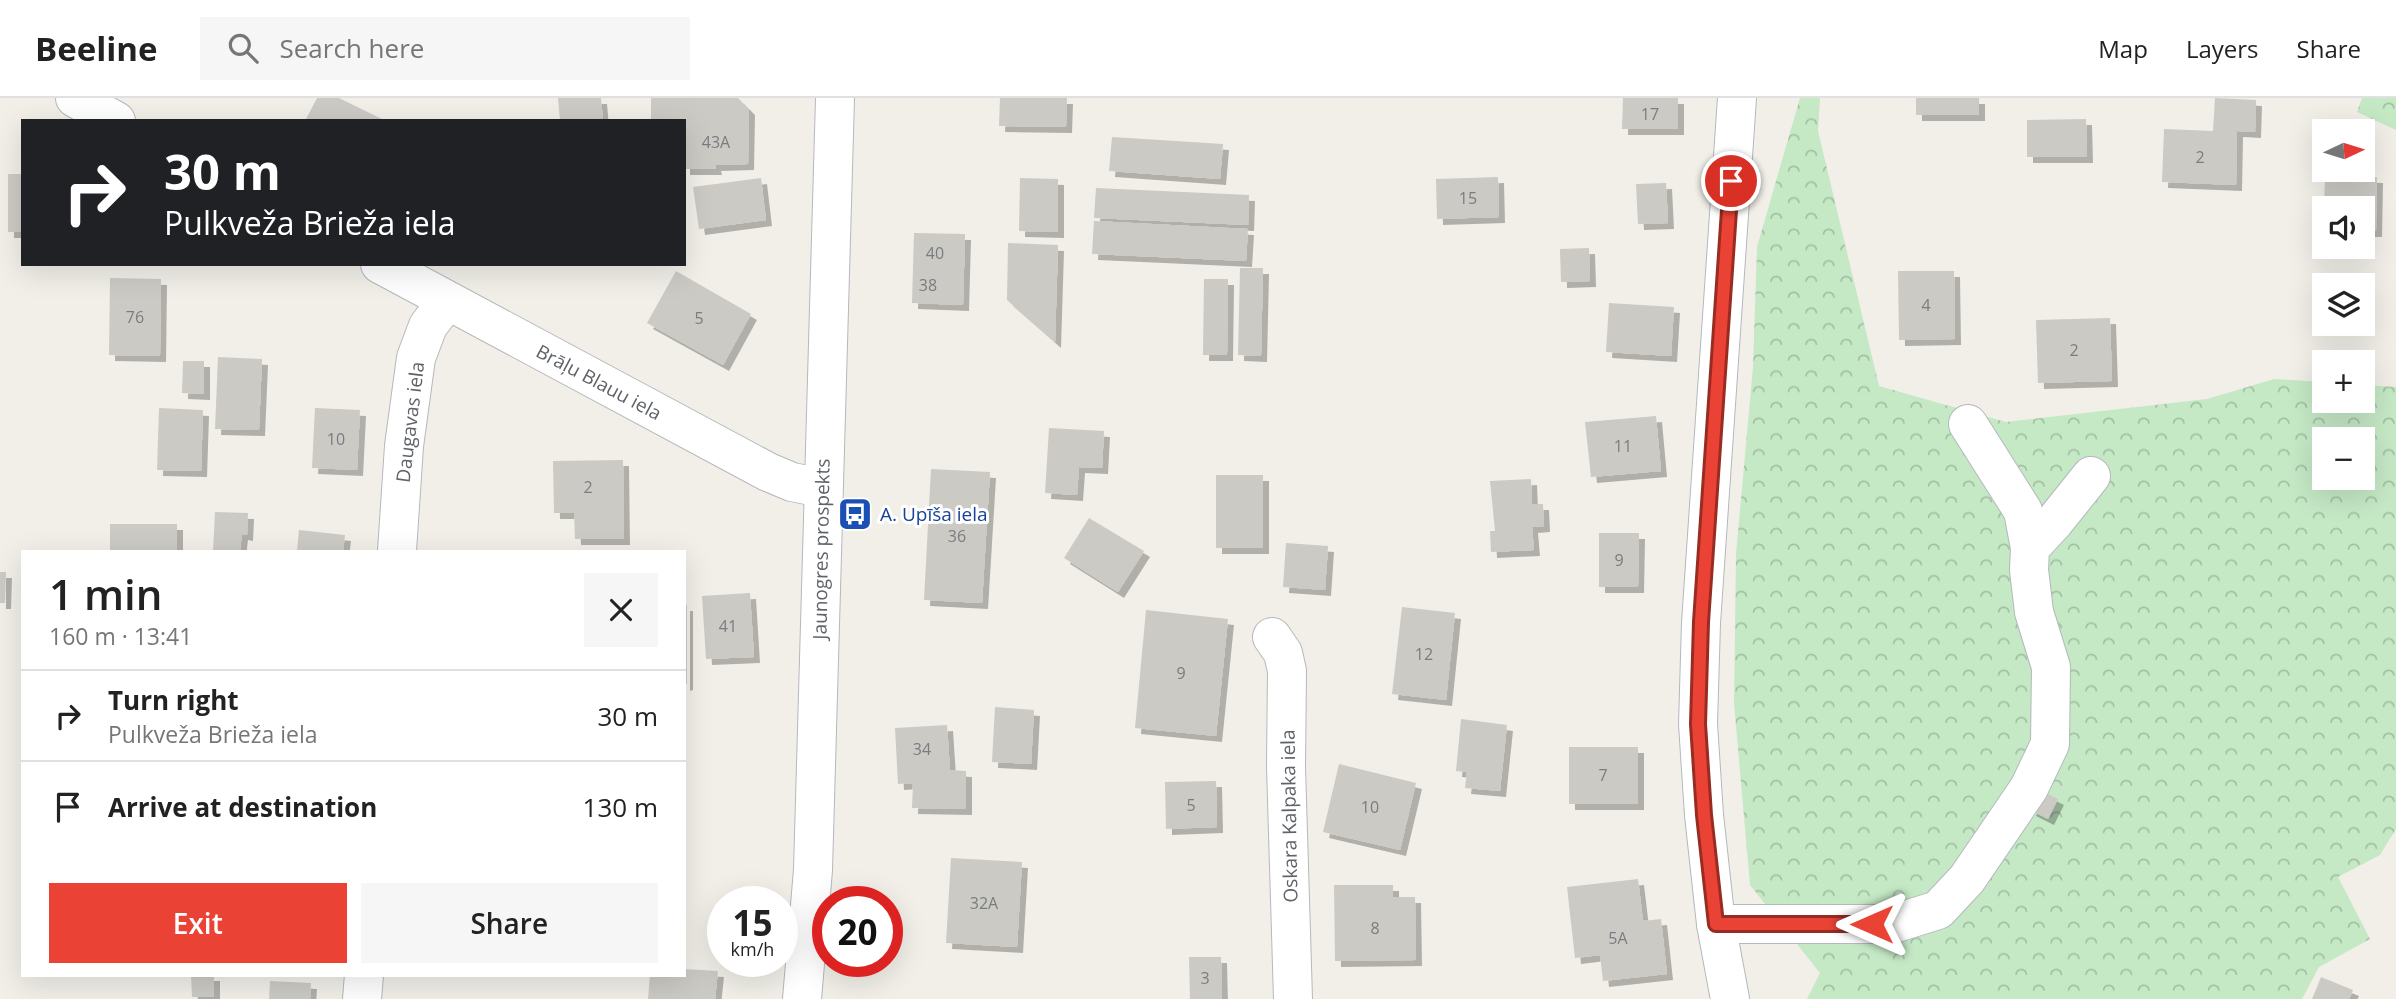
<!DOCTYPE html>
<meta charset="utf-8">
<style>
:root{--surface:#fff;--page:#f6f6f6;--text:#222;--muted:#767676;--line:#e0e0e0;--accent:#ea4335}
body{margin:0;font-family:"Open Sans",sans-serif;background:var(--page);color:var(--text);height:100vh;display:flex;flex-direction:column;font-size:26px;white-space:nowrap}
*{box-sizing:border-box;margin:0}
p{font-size:23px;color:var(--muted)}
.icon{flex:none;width:38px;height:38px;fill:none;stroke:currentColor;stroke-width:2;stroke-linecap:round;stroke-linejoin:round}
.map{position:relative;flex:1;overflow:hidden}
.drawer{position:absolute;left:21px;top:452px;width:665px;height:427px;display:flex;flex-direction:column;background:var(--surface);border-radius:0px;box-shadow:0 7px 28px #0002}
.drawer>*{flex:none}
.hud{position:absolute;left:21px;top:21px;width:665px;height:147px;border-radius:0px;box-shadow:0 7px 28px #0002;background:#202124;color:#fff;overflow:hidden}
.needle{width:46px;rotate:86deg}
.controls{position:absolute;left:2312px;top:21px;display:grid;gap:14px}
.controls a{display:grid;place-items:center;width:63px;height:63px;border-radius:0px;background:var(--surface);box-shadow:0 7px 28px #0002;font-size:35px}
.speed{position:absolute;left:707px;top:788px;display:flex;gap:14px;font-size:35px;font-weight:700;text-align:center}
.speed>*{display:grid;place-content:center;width:91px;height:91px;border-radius:50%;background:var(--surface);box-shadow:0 7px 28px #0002;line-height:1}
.speed small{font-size:18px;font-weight:400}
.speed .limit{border:10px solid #d22;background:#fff;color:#111}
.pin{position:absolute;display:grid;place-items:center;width:60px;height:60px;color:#fff;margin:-30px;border:4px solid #fff;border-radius:50%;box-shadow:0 2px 7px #0007}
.me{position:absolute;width:77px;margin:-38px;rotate:270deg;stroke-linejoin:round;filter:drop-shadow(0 0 5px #0008)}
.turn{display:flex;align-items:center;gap:24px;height:147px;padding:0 28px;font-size:32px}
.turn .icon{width:91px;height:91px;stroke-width:2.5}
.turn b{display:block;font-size:49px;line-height:60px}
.round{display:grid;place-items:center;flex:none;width:74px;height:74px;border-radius:0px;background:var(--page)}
.summary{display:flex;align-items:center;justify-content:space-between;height:119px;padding:0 28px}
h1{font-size:42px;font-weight:600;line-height:52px}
.action{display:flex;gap:14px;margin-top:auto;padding:14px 28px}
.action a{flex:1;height:80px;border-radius:0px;background:var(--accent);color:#fff;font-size:28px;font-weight:600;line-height:80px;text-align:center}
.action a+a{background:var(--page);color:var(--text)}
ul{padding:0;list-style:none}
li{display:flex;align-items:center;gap:21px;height:91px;padding:0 28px;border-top:2px solid var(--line)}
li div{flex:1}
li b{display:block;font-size:26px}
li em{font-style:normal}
header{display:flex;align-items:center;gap:42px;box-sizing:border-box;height:98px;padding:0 35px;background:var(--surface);border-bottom:2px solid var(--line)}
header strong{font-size:33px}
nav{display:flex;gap:38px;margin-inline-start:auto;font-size:24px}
.search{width:490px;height:63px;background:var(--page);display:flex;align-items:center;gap:18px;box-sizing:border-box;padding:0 24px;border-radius:0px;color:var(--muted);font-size:26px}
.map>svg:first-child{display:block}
.forest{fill:url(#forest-crowns);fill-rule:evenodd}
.building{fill:#cccac5;filter:url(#shadow)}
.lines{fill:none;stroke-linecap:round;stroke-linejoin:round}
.minor-casing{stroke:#b5b8bc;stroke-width:40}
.minor{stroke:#fff;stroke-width:38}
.route-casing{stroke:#982c22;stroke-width:18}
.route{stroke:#ea4335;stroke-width:12}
.labels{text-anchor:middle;stroke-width:6;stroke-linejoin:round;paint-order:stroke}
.number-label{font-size:16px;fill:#7a7d7f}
.street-label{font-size:19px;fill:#5f6368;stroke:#fff}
.transit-label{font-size:19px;fill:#164399;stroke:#fff;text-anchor:start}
</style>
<header>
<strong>Beeline</strong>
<div class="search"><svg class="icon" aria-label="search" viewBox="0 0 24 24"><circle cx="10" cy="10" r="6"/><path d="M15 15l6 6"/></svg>Search here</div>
<nav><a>Map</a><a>Layers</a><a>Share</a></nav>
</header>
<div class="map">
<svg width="2396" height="901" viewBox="0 0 2396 901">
<defs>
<pattern id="forest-crowns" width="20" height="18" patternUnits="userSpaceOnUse" patternTransform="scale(1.75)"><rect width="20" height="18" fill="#c5e8c5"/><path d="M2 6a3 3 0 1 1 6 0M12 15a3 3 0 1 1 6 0" fill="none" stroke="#a3c0a4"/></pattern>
<filter id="shadow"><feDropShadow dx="6" dy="6" stdDeviation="0" flood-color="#0004"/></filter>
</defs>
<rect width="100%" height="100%" fill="#f1efe8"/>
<!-- forest -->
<g class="forest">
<path d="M1800,0H1820L1818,33L1879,288L2006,324L2207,301L2274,281L2324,284V303H2362L2363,287L2396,289V731L2380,757L2338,779L2370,841L2319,869L2302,901H1807L1820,875L1750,787L1734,605L1736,456L1753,269L1757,149ZM2324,341H2362V380H2324Z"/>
<path d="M2362,0H2396V32L2357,14Z"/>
</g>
<!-- building -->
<g class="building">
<path d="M317,0H339L386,23H305Z"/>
<path d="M558,0H601L603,23H560Z"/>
<path d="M651,0H738L749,11L748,66L715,67L716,71H684V23H651Z"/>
<path d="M1000,0H1067L1066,29L999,28Z"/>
<path d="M1623,0H1678V31H1622Z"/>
<rect x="1916" y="0" width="63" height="17"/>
<path d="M2215,0L2256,2L2255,34L2237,33L2236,87L2162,84L2164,31L2213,33Z"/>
<path d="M2086,21L2087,59H2027V22Z"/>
<path d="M1112,39L1223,46L1220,81L1109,73Z"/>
<rect x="8" y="76" width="15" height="58"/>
<path d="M2325,78L2377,79L2376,133H2362V110H2324Z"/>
<path d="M1498,79L1499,119L1437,121L1436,81Z"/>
<path d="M761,80L766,122L699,131L693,89Z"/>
<path d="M1020,80L1058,81V134L1019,133Z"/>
<path d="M1666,85L1668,125L1638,126L1636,86Z"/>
<path d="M1096,90L1249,97L1248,127L1094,120Z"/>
<path d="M1094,123L1248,131L1246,163L1092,156Z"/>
<path d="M914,135L965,136L963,207L912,205Z"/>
<path d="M1008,145L1058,147L1055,244L1007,202Z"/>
<path d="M1589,150L1590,183L1561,184L1560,151Z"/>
<path d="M1240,170H1263L1261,258L1238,257Z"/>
<path d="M676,173L751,216L723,267L647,225Z"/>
<path d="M1898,173H1954L1955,241L1899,242Z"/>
<path d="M110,180L161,181L160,258L109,257Z"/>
<path d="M1204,181H1228L1227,257H1203Z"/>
<path d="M1609,205L1674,209L1671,258L1606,254Z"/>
<path d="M2110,220L2112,283L2038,285L2036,222Z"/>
<path d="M218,259L262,261L259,332L215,331Z"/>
<path d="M183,263H204V296L182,295Z"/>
<path d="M159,310L203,312L201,373L157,372Z"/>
<path d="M315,310L360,312L357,372L312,370Z"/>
<path d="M1656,318L1661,373L1591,379L1585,324Z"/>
<path d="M1049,330L1104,333L1102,370L1079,369L1077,397L1045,395Z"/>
<path d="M623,362L624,441H575L574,415H554L553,363Z"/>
<path d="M931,371L990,374L982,505L924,502Z"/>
<rect x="1216" y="377" width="47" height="73"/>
<path d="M1531,381L1532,406H1543L1544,428L1532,429L1534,452L1491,454L1490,433H1495L1490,383Z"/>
<path d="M215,414L248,415L247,437L242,436L240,453H213Z"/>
<path d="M1089,420L1144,453L1118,494L1064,460Z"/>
<rect x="110" y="426" width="67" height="27"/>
<path d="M299,432L345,437L343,453H297Z"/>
<path d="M1599,435H1639L1638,489H1599Z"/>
<path d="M1286,445L1328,448L1325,492L1283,489Z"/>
<path d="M0,474H6L5,505H0Z"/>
<path d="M750,495L754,559L706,561L702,498Z"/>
<path d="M684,507H687V586L684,587Z"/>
<path d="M1402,509L1455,515L1446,602L1392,596Z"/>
<path d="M1146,512L1228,521L1216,638L1135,630Z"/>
<path d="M995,609L1034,612L1031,666L992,664Z"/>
<path d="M1461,621L1507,627L1500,693L1465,690L1467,674L1456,673Z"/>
<path d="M947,627L950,672L966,673V711L912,710L913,685L898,686L895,630Z"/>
<rect x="1569" y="649" width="69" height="57"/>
<path d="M1339,666L1416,685L1400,752L1323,734Z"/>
<path d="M1216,683L1217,729L1166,731L1165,684Z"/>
<path d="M2040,692L2058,701L2048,721L2030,712Z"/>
<path d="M951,760L1022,764L1017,849L946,845Z"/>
<path d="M1638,781L1643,823L1661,821L1667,876L1603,883L1600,857L1575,860L1567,789Z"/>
<path d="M1334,787H1393V799H1415L1416,862L1335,863Z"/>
<path d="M1189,859H1221L1222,901H1190Z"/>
<path d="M684,871L718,873L715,901H648L650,877H684Z"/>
<path d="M191,877H214V899H192Z"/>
<path d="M2321,879L2353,892L2349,901H2312Z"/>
<path d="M270,883L311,885L310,901H269Z"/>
</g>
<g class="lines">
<!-- minor casing -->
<g class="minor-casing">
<g id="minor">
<path d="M75,0L116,23"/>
<path d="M380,166L768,374L792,384L822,390"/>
<path d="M1968,326L2023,413L2030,450"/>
<path d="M397,453L404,348L416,260L428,228L447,203"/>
<path d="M1272,539L1283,555L1287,573L1286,669L1293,901"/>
<path d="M1716,826H1893L1938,812L1967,781L2029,690L2050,646L2051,569L2034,514L2029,472L2030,450L2055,423L2091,378"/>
<path d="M362,901L364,877"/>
<path d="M802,901L813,772L835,0"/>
<path d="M1730,901L1716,826L1704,717L1698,626L1701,525L1737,0"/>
</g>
</g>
<!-- minor -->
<use href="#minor" class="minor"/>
</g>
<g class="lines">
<!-- route casing -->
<g class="route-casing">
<path id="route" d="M1731,83L1701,524L1698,626L1704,717L1716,826H1872"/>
</g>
<!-- route -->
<use href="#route" class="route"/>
</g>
<!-- icons -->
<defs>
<g id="bus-square" transform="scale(1.75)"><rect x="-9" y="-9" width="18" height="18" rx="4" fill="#1a4fb4" stroke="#fff"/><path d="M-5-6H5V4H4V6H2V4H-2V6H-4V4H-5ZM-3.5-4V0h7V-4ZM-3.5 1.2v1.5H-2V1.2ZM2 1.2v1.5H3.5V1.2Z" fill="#fff"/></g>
</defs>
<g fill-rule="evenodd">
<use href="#bus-square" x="855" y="416"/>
</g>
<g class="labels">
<!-- number labels -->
<g class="number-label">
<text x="1650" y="22">17</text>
<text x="716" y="50">43A</text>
<text x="2200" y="65">2</text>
<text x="1468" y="106">15</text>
<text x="935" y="161">40</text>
<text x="928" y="193">38</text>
<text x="1926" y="213">4</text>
<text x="135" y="225">76</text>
<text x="699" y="226">5</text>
<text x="2074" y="258">2</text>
<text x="336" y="347">10</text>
<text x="1623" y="354">11</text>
<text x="588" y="395">2</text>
<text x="957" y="444">36</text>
<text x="1619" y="468">9</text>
<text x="728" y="534">41</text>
<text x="1424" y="562">12</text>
<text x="1181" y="581">9</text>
<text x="922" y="657">34</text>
<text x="1603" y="683">7</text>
<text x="1191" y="713">5</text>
<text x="1370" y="715">10</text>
<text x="984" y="811">32A</text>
<text x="1375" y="836">8</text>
<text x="1618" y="846">5A</text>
<text x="1205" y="886">3</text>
</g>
<!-- street labels -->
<g class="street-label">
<text transform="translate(599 284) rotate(28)" y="7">Brāļu Blauu iela</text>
<text transform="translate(410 324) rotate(-83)" y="7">Daugavas iela</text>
<text transform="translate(821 451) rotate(-89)" y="7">Jaunogres prospekts</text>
<text transform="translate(1289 718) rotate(-91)" y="7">Oskara Kalpaka iela</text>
</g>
<!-- transit labels -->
<g class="transit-label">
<text x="880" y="423">A. Upīša iela</text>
</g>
</g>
</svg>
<div class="controls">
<a><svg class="needle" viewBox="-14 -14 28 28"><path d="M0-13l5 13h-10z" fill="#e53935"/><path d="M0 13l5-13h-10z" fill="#767676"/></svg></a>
<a><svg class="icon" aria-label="sound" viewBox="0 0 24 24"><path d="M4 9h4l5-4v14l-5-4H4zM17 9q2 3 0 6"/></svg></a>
<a><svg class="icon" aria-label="layers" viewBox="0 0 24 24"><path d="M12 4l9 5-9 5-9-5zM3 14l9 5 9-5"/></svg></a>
<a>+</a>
<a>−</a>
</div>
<div class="speed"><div>15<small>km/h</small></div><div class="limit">20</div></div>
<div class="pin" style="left:1731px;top:83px;background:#d93025"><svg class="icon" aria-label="arrive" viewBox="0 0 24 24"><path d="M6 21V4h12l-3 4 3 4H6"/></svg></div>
<svg class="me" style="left:1872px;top:826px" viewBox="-20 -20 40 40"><path d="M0-17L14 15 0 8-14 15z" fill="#ea4335" stroke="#fff" stroke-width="4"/></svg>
<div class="hud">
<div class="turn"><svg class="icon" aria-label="right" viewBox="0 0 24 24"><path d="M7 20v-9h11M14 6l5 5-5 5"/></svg><div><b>30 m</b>Pulkveža Brieža iela</div></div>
</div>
<section class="drawer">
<div class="summary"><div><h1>1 min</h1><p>160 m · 13:41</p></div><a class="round"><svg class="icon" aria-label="close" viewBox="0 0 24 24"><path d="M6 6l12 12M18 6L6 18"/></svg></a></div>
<ul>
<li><svg class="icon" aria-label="right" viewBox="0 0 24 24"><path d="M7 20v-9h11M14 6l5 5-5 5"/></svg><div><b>Turn right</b><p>Pulkveža Brieža iela</p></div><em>30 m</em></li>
<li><svg class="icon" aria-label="arrive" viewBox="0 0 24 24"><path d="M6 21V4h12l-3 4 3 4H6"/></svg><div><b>Arrive at destination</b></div><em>130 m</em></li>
</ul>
<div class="action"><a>Exit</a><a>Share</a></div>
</section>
</div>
